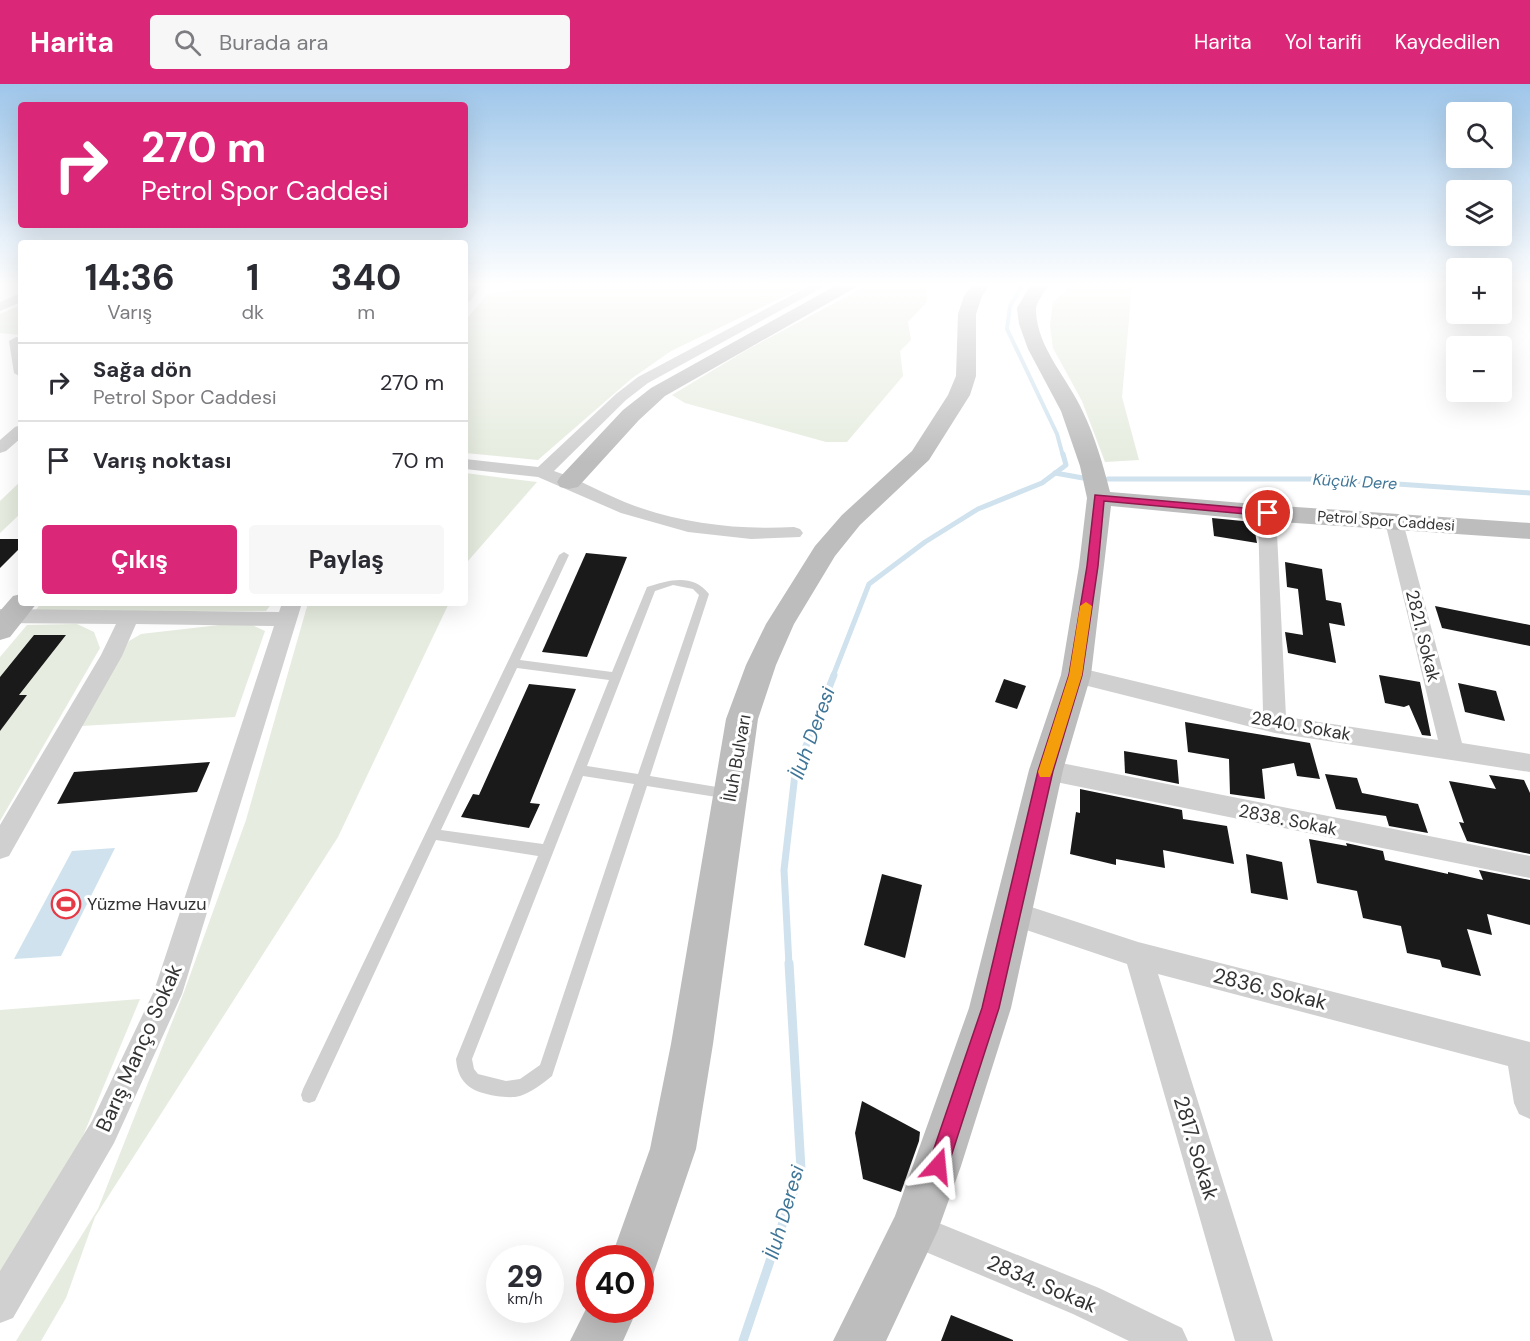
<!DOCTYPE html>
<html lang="tr">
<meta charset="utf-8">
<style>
:root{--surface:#fff;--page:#f7f7f7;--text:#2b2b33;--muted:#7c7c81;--line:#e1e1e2;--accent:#db2777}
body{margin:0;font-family:"DM Sans",sans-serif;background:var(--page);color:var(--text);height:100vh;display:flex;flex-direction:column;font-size:22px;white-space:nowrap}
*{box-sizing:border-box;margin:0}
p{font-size:20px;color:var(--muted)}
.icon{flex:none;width:33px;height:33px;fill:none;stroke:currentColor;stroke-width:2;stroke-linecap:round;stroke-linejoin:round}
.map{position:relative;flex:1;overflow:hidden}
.panel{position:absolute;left:18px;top:156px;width:450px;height:366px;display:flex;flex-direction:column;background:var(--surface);border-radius:6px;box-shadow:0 6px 24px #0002}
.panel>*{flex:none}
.hud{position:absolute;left:18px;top:18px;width:450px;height:126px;border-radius:6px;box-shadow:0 6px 24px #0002;background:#db2777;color:#fff;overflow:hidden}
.fabs{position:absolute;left:1446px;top:18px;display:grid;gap:12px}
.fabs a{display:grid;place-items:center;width:66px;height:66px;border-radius:6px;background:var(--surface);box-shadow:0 6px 24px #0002;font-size:30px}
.speed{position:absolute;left:486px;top:1161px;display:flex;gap:12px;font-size:30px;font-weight:700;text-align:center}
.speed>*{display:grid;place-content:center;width:78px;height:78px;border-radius:50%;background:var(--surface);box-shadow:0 6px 24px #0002;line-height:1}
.speed small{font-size:15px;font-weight:400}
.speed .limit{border:9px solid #d22;background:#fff;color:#111}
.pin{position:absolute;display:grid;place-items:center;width:51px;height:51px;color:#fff;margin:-26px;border:3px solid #fff;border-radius:50%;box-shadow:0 2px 6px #0007}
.me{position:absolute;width:66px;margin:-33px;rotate:18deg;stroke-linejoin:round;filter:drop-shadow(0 0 4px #0008)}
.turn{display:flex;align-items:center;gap:21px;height:126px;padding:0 24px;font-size:27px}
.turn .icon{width:78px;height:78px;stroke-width:2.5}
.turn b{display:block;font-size:42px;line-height:51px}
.eta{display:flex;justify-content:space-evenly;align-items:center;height:102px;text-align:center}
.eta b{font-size:36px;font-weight:700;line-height:42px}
.cta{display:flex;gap:12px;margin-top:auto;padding:12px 24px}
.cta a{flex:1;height:69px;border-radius:6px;background:var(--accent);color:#fff;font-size:24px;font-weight:700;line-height:69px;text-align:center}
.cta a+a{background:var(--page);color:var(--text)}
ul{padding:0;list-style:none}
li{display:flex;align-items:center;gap:18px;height:78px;padding:0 24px;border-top:2px solid var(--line)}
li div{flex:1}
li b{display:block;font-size:22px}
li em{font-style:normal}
header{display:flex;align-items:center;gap:36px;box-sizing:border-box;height:84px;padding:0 30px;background:var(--accent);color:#fff}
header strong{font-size:28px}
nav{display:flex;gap:33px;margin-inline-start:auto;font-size:21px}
.search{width:420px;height:54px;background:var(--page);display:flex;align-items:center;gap:15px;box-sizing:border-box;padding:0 21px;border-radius:6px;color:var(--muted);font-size:22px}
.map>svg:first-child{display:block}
.green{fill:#e6ecdf}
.water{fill:#cfe2ee}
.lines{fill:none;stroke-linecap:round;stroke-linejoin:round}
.stream-far3{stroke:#cfe2ee;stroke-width:4}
.stream-far2{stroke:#cfe2ee;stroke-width:5}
.stream-far1{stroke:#cfe2ee;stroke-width:7}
.stream{stroke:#cfe2ee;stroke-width:9}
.building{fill:#1a1a1a}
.lane{fill:#d0d0d0;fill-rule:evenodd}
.street{fill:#d0d0d0;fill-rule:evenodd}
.secondary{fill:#bdbdbd;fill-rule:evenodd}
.route{fill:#db2777;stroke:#8e194d;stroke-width:1.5}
.slow{fill:#f59e0b}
.labels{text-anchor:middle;stroke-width:6;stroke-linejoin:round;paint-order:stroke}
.far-street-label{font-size:15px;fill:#333;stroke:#fff}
.far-water-label{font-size:16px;font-style:italic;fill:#3f7597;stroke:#fff}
.street-label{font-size:18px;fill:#333;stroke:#fff}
.poi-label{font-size:18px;fill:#333;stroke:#fff;text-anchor:start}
.water-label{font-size:20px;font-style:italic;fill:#3f7597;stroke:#fff}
.near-street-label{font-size:21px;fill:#333;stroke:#fff}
</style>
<header>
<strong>Harita</strong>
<div class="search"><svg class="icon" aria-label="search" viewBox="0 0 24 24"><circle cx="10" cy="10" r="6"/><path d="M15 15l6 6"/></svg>Burada ara</div>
<nav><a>Harita</a><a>Yol tarifi</a><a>Kaydedilen</a></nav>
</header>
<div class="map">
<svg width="1530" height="1257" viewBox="0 0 1530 1257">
<rect width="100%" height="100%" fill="#fff"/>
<!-- green -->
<g class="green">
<path d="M550,202H806L671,267L631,295L538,376L465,369V237L487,210Z"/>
<path d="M866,202H926L927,218L908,238L911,256L900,267L903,292L847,358H826L685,319L672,311L745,267Z"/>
<path d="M1071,202H1132L1122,313L1139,376L1105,378L1082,317L1053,264L1050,241L1053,218Z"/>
<path d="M21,221V251L0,249V230Z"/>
<path d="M465,389L537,398L468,477L465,484Z"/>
<path d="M21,397V429L0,449V417Z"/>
<path d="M41,519H272L266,527H35Z"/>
<path d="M308,519H449L338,753L95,1133L66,1214L41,1257H16L98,1125L184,908L246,736Z"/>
<path d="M77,540L94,548L100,564L0,737V573L27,541Z"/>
<path d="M228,540L252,541L265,547L235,633L81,642L129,557L141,550Z"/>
<path d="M140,915L78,1064L0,1198V926Z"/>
</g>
<!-- water -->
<path class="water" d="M115,764L61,872L14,875L72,767Z"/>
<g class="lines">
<!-- stream-far3 -->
<path class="stream-far3" d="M1022,202L1010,222L1007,245L1057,350L1063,372"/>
<!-- stream-far2 -->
<g class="stream-far2">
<path d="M1055,389L1083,394"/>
<path d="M1108,395H1323L1530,409"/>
<path d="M833,592L869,500L925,458L978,425L1042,399L1066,381L1063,370"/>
</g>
<!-- stream-far1 -->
<path class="stream-far1" d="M789,881L784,786L795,690L834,591"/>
<!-- stream -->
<path class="stream" d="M743,1257L801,1085L789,879"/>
</g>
<!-- building -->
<g class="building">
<path d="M1212,434L1253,438L1257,459L1214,452Z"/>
<path d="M0,455H21V463L0,484Z"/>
<path d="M586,469L627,473L587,573L542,568Z"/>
<path d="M1285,478L1322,485L1326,516L1341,519L1345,542L1329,539L1336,579L1288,569L1285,548L1303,551L1298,505L1287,503Z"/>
<path d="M1435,522L1530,541V562L1442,544Z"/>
<path d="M34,551H66L19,611H27L0,647V593Z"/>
<path d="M1379,591L1420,598L1431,652L1422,651L1409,621L1404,623L1385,619Z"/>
<path d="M1004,595L1026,602L1017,625L995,618Z"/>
<path d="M1458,599L1496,607L1505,637L1465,628Z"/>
<path d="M529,600L576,605L530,719L540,720L529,744L461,733L473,710L479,711Z"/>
<path d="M1185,638L1310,659L1320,695L1297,692L1294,679L1262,685L1265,715L1230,710L1229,675L1188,668Z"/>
<path d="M1124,667L1177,676L1179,700L1125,689Z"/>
<path d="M210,678L197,708L57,720L74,688Z"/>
<path d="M1325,690L1357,694L1362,709L1418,720L1428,749L1389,742L1386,732L1336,725Z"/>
<path d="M1489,691L1524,696L1530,709V770L1467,757L1459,738L1464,739L1449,697L1496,705Z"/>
<path d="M1080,705L1182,726L1183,735L1227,742L1234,780L1163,766L1165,784L1116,775V781L1070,770L1076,728L1080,729Z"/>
<path d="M1309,755L1347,762L1346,759L1383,767L1385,776L1448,790V788L1483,796L1479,786L1530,796V841L1487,830L1492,851L1467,845L1481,892L1442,883L1440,876L1407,869L1401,842L1363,834L1357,807L1317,799Z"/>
<path d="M1246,770L1282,778L1288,816L1251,809Z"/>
<path d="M882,790L922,801L905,874L864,861Z"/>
<path d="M862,1017L920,1048L919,1057L901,1108L863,1095L855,1049Z"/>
<path d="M951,1231L1013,1256V1257H941Z"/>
</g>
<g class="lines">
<!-- lane -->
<path class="lane" d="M564,468L569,471L520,576L612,588L647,503C669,496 693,489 709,510L650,692L729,705L734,706L736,710L734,714L729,715L647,702L552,992C542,1000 532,1008 520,1012C512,1014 505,1013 496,1012C473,1008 458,1001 456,975L538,772L436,756L315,1017L309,1019L303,1017L301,1011L303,1005L559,471ZM673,501L693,505L699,511L638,690L587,682L655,507ZM517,584L609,596L543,760L441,746ZM583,692L634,700L540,981L520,995L506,997L478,990L474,985L472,975Z"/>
<!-- street -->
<g class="street">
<path d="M468,202H481L470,217L465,218V206Z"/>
<path d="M809,202H825L648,299L626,316L554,387C582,396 607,412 635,422C686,440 739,446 794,443L800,445L803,449L800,453L751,455L688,448L621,429L538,393L465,385V375L538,383L616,310L638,293Z"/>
<path d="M21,209V218L0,227V218Z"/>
<path d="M16,253L21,254V293L14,289L9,257Z"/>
<path d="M21,341V354L6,367L0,369V356L15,343Z"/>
<path d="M1267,424L1273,425L1276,429L1286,633L1438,656L1385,438L1388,434H1400L1403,438L1462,659L1530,670V688L1275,649L1068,597L1065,591L1068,585L1076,583L1263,628L1258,429L1261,425Z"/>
<path d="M282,519H302L182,910L114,1059L13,1234L0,1239V1187L92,1037L154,907L274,542L136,540L122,572L9,772L0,775V741L101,571L116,540L0,539V525L279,528Z"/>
<path d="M1046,676L1530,772V794L1046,696L1038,693L1034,686L1038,679Z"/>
<path d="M1013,817L1138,858L1530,958V1035L1519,1030L1514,1019L1508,982L1158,890L1273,1257H1235L1127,880L1003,838L999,829L1003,820Z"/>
<path d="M914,1129L1099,1204L1182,1244L1188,1257H1129L1073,1230L902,1158L897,1146L902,1134Z"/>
</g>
<!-- secondary -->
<g class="secondary">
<path d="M835,202H858L665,312L639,336L578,403L569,405L560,403L557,398L560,393L623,326L651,304Z"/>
<path d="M971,202H989L982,212L976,230V292L970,311L929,376L860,441L835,472L794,540L776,581L758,635L713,960L696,1065L653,1191L640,1197V1174H611L650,1065L671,960L726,635L746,581L766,540L815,462L842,431L912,367L948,311L956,292L958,230L964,212Z"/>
<path d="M1030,202H1048C1044,209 1035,219 1036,227C1037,264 1069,296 1083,328C1095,353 1103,380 1110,408L1267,421L1530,439V455L1267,437L1111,422L1091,591L1063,686L1011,924L961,1082L938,1146L886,1257H833L895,1132L969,924L1029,686L1061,591L1079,482L1087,414L1080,382L1061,327L1028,265L1019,240L1017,224Z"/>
<path d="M21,510V519H37L10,553L0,556V527L13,512Z"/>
<path d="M590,1217V1226H637L623,1257H570Z"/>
</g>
</g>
<!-- sky -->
<linearGradient id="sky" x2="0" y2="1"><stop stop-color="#9ec6ea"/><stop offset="0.53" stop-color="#fff"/><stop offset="1" stop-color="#fff" stop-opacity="0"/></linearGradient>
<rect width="1530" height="378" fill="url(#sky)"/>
<!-- route -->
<path class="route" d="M1095,411L1268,426L1273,429L1268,432L1104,417L1098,482L1082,591L1053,687L999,924L948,1082L945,1089L938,1092L931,1089L928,1082L982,924L1038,687L1069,591L1087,482Z"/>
<!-- slow -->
<path class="slow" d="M1086,518L1092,522L1082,591L1052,688L1050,693H1040L1038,688L1069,591L1080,522Z"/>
<!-- icons -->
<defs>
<g id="stadium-ring" transform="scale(1.5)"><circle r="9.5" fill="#fff" stroke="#e63946" stroke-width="1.5"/><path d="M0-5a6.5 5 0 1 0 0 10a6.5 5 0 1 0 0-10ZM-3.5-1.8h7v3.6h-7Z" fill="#e63946"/></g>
</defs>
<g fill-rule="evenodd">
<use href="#stadium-ring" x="66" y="820"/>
</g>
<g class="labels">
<!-- far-street labels -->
<g class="far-street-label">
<text transform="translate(1386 437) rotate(4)" y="5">Petrol Spor Caddesi</text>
</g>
<!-- far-water labels -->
<g class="far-water-label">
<text transform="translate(1355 397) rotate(3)" y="6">Küçük Dere</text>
</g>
<!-- street labels -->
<g class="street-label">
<text transform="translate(1423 552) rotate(76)" y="6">2821. Sokak</text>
<text transform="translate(1301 642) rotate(10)" y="6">2840. Sokak</text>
<text transform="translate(737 674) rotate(-80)" y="6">İluh Bulvarı</text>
<text transform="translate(1288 736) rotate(11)" y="6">2838. Sokak</text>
</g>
<!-- poi labels -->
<g class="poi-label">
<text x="87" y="826">Yüzme Havuzu</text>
</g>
<!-- water labels -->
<g class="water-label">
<text transform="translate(812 649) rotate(-70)" y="7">İluh Deresi</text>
<text transform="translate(784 1128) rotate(-74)" y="7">İluh Deresi</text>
</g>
<!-- near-street labels -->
<g class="near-street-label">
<text transform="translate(1270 905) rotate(14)" y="7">2836. Sokak</text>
<text transform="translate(139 964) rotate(-66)" y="7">Barış Manço Sokak</text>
<text transform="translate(1196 1064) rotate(73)" y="7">2817. Sokak</text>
<text transform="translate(1042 1200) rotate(23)" y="7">2834. Sokak</text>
</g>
</g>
</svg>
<div class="fabs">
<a><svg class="icon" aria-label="search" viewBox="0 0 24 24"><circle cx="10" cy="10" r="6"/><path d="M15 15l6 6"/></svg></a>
<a><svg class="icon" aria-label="layers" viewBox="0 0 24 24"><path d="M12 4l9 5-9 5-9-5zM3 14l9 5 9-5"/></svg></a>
<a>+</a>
<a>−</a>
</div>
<div class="speed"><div>29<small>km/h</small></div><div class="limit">40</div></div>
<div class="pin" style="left:1268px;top:429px;background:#d93025"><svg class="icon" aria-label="arrive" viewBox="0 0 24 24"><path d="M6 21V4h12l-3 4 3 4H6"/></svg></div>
<svg class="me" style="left:938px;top:1082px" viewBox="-20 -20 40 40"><path d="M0-17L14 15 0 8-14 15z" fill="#db2777" stroke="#fff" stroke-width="4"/></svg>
<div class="hud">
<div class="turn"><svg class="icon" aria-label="right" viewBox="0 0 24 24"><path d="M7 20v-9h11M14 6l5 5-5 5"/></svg><div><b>270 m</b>Petrol Spor Caddesi</div></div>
</div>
<section class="panel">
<div class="eta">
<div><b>14:36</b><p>Varış</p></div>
<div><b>1</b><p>dk</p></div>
<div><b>340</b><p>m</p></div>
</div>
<ul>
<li><svg class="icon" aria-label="right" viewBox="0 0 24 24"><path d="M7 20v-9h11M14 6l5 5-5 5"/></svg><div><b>Sağa dön</b><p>Petrol Spor Caddesi</p></div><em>270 m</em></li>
<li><svg class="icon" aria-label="arrive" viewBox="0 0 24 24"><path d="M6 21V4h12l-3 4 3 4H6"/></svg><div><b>Varış noktası</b></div><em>70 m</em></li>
</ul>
<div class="cta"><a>Çıkış</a><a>Paylaş</a></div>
</section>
</div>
